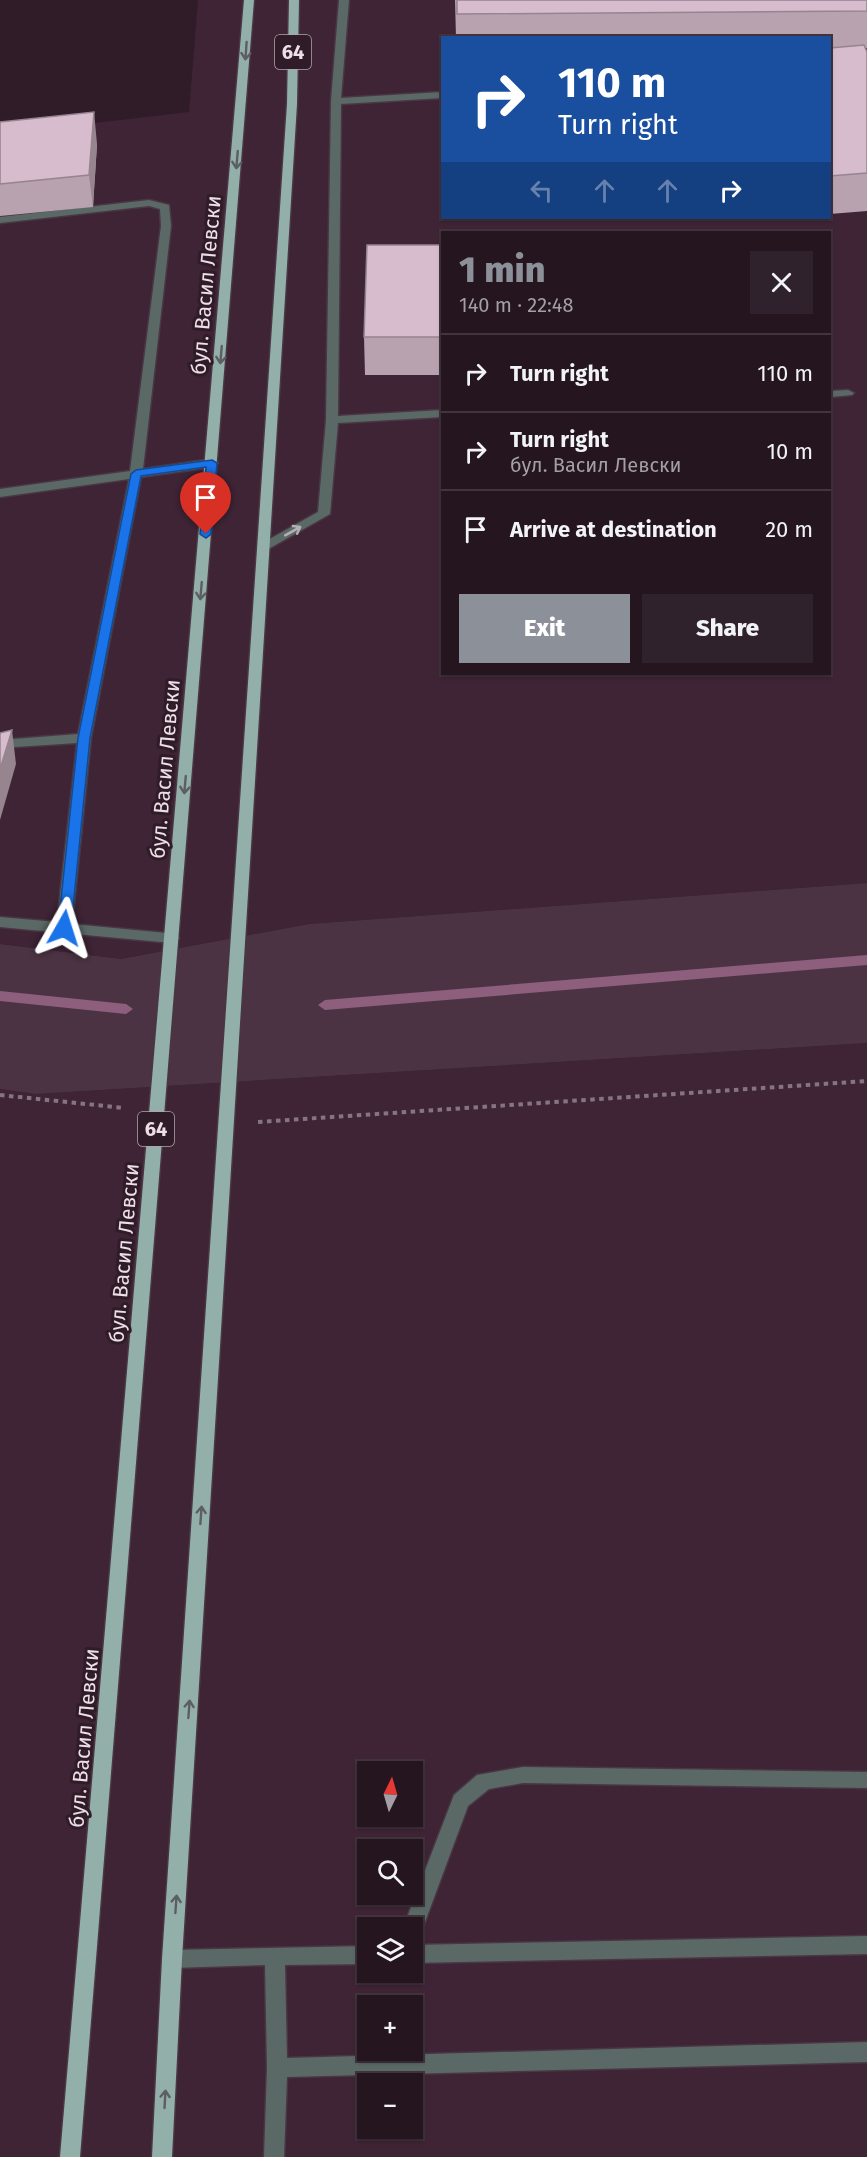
<!DOCTYPE html>
<meta charset="utf-8">
<style>
:root{--surface:#24151f;--page:#30222c;--text:#f1f3f6;--muted:#a39fa4;--line:#41343d;--accent:#8c9099}
body{margin:0;font-family:"Fira Sans",sans-serif;background:var(--page);color:var(--text);height:100vh;display:flex;flex-direction:column;font-size:22px;white-space:nowrap}
*{box-sizing:border-box;margin:0}
p{font-size:20px;color:var(--muted)}
.icon{flex:none;width:33px;height:33px;fill:none;stroke:currentColor;stroke-width:2;stroke-linecap:round;stroke-linejoin:round}
.map{position:relative;flex:1;overflow:hidden}
.panel{position:absolute;left:441px;top:231px;width:390px;height:444px;display:flex;flex-direction:column;background:var(--surface);border-radius:0px;box-shadow:0 2px 4px #0004,0 0 0 2px var(--line)}
.panel>*{flex:none}
.guide{position:absolute;left:441px;top:36px;width:390px;height:183px;border-radius:0px;box-shadow:0 2px 4px #0004,0 0 0 2px var(--line);background:#1a4fa0;color:#fff;overflow:hidden}
.needle{width:39px;rotate:5deg}
.fabs{position:absolute;left:357px;top:1761px;display:grid;gap:12px}
.fabs a{display:grid;place-items:center;width:66px;height:66px;border-radius:0px;background:var(--surface);box-shadow:0 2px 4px #0004,0 0 0 2px var(--line);font-size:30px}
.pin{position:absolute;display:grid;place-items:center;width:51px;height:51px;color:#fff;margin:-62px -26px;border-radius:50% 50% 50% 0;rotate:-45deg;box-shadow:0 0 6px #0007}
.pin .icon{rotate:45deg}
.me{position:absolute;width:66px;margin:-33px;rotate:6deg;stroke-linejoin:round;filter:drop-shadow(0 0 4px #0008)}
.turn{display:flex;align-items:center;gap:21px;height:126px;padding:0 18px;font-size:27px}
.turn .icon{width:78px;height:78px;stroke-width:2.5}
.turn b{display:block;font-size:42px;line-height:51px}
.lanes{display:flex;align-items:center;height:57px;padding:0 18px;background:#0003;justify-content:center;gap:30px;direction:ltr}
.lanes .off{opacity:.35}
.round{display:grid;place-items:center;flex:none;width:63px;height:63px;border-radius:0px;background:var(--page)}
.head{display:flex;align-items:center;justify-content:space-between;height:102px;padding:0 18px}
h1{font-size:36px;font-weight:800;line-height:45px;color:var(--accent)}
.primary-button{display:flex;gap:12px;margin-top:auto;padding:12px 18px}
.primary-button a{flex:1;height:69px;border-radius:0px;background:var(--accent);color:#fff;font-size:24px;font-weight:800;line-height:69px;text-align:center}
.primary-button a+a{background:var(--page);color:var(--text)}
ul{padding:0;list-style:none}
li{display:flex;align-items:center;gap:18px;height:78px;padding:0 18px;border-top:2px solid var(--line)}
li div{flex:1}
li b{display:block;font-size:22px}
li em{font-style:normal}
.map>svg:first-child{display:block}
.built{fill:#3e2435;fill-rule:evenodd}
.green{fill:#4c3343}
.lines{fill:none;stroke-linecap:round;stroke-linejoin:round}
.stream{fill:#8d5f7d;fill-rule:evenodd}
.minor-casing{stroke:#4a3744;stroke-width:3}
.major-casing{stroke:#4a3744;stroke-width:3}
.path{stroke:#867580;stroke-width:4;stroke-dasharray:4.5 4.5;stroke-linecap:butt}
.minor{fill:#5b6966;fill-rule:evenodd}
.major{fill:#93afaa;fill-rule:evenodd}
.wall{fill:#b8a2af}
.shaded-wall{fill:#96848f}
.building{fill:#d6bccc;stroke:#96848f;stroke-width:1.5}
.oneway{stroke:#5d5e63}
.oneway2{stroke:#b3b0b3}
.route{fill:#1a73e8;stroke:#114b97;stroke-width:1.5}
.labels{text-anchor:middle;stroke-width:6;stroke-linejoin:round;paint-order:stroke}
.shield{fill:#301c29;stroke:#b4a4ae;stroke-width:1.5}
.shield-label{font-size:20px;font-weight:bold;fill:#eddfe7}
.street-label{font-size:21px;fill:#eddfe7;stroke:#301c29}
</style>
<div class="map">
<svg width="867" height="2157" viewBox="0 0 867 2157">
<rect width="100%" height="100%" fill="#301c29"/>
<!-- built -->
<g class="built">
<path d="M198,0H867V883L309,924L121,959L0,944V134L189,112ZM442,38H830V218H442ZM442,232H830V674H442Z"/>
<path d="M867,1043V2157H0V1089L36,1094ZM368,1772H412V1816H368ZM368,1850H412V1894H368ZM368,1928H412V1972H368ZM368,2006H412V2050H368ZM368,2084H412V2128H368Z"/>
</g>
<!-- green -->
<path class="green" d="M867,883V1043L36,1094L0,1089V944L121,959L309,924Z"/>
<g class="lines">
<!-- stream -->
<g class="stream">
<path d="M867,955V965L325,1010L318,1005L325,1000Z"/>
<path d="M0,991L126,1004L133,1009L126,1014L0,1001Z"/>
</g>
<!-- minor casing -->
<g class="minor-casing">
<g id="minor">
<path d="M339,0H349L341,98L442,92V98L341,104L338,416L442,410V417L338,423L330,514L263,552L259,551L257,548L259,545L318,512L326,420L331,101Z"/>
<path d="M149,200L169,205L171,226L143,469L212,459L218,463L212,467L141,477L91,738L72,924L177,934L179,938L177,942L172,943L0,927V917L57,922L77,743L0,748V740L78,734L129,479L0,497V489L130,471L161,226L160,209L149,206L0,223V217Z"/>
<path d="M848,390L854,393L852,395L830,397V391Z"/>
<path d="M523,1767L867,1772V1788L523,1783L489,1789L468,1806L422,1930L419,1936L412,1939V1928H403L454,1795L477,1775Z"/>
<path d="M867,1936V1954L412,1963V1945Z"/>
<path d="M368,1946V1964L285,1965L287,2058L867,2042V2062L287,2077L284,2157H264L267,2068L265,1965L172,1968L165,1965L162,1959L165,1953L172,1950Z"/>
</g>
</g>
<!-- major casing -->
<g class="major-casing">
<g id="major">
<path d="M244,0H254L80,2157H60Z"/>
<path d="M289,0H299L297,104L182,1959L172,2157H152L162,1959L287,104Z"/>
</g>
</g>
<!-- path -->
<g class="path">
<path d="M0,1095L124,1108"/>
<path d="M258,1122L867,1081"/>
</g>
<!-- minor -->
<use href="#minor" class="minor"/>
<!-- major -->
<use href="#major" class="major"/>
</g>
<!-- wall -->
<g class="wall">
<path d="M455,0H867V48H865L867,52V211L830,214V38H456Z"/>
<path d="M0,122L97,144L93,207L0,216Z"/>
<path d="M442,245V375H365L364,337Z"/>
</g>
<!-- shaded-wall -->
<g class="shaded-wall">
<path d="M94,112L97,144L93,207L89,175Z"/>
<path d="M12,730L16,764L0,820V769Z"/>
</g>
<!-- building -->
<g class="building">
<path d="M457,0H867V11L457,14Z"/>
<path d="M864,45L867,52V173L830,176V48Z"/>
<path d="M94,112L89,175L0,184V122Z"/>
<path d="M367,245H442V337H364Z"/>
<path d="M12,730L0,769V733Z"/>
</g>
<!-- one-way arrows -->
<defs><path id="oneway-shaft" d="M-6 0H5M1.5-3L5.5 0L1.5 3" fill="none" stroke-width="1.6" stroke-linecap="round" stroke-linejoin="round" transform="scale(1.5)"/></defs>
<g class="oneway">
<use href="#oneway-shaft" transform="translate(246 51) rotate(94)"/>
<use href="#oneway-shaft" transform="translate(237 160) rotate(95)"/>
<use href="#oneway-shaft" transform="translate(221 355) rotate(95)"/>
<use href="#oneway-shaft" transform="translate(201 591) rotate(95)"/>
<use href="#oneway-shaft" transform="translate(185 785) rotate(95)"/>
<use href="#oneway-shaft" transform="translate(201 1515) rotate(-86)"/>
<use href="#oneway-shaft" transform="translate(189 1709) rotate(-86)"/>
<use href="#oneway-shaft" transform="translate(176 1904) rotate(-86)"/>
<use href="#oneway-shaft" transform="translate(165 2099) rotate(-87)"/>
</g>
<use class="oneway2" href="#oneway-shaft" transform="translate(293 531) rotate(-29)"/>
<!-- route -->
<path class="route" d="M212,460L217,463L211,534L206,538L200,534L206,467L141,476L90,738L71,928L64,933L60,932L58,928L78,738L131,474L136,470Z"/>
<g class="labels">
<!-- shield labels -->
<g class="shield">
<rect x="275" y="35" width="36" height="34" rx="4.5"/>
<rect x="138" y="1112" width="36" height="34" rx="4.5"/>
</g>
<g class="shield-label">
<text x="293" y="59">64</text>
<text x="156" y="1136">64</text>
</g>
<!-- street labels -->
<g class="street-label">
<text transform="translate(206 285) rotate(-85)" y="7">бул. Васил Левски</text>
<text transform="translate(165 769) rotate(-85)" y="7">бул. Васил Левски</text>
<text transform="translate(124 1253) rotate(-85)" y="7">бул. Васил Левски</text>
<text transform="translate(84 1738) rotate(-85)" y="7">бул. Васил Левски</text>
</g>
</g>
</svg>
<div class="fabs">
<a><svg class="needle" viewBox="-14 -14 28 28"><path d="M0-13l5 13h-10z" fill="#e53935"/><path d="M0 13l5-13h-10z" fill="#a39fa4"/></svg></a>
<a><svg class="icon" aria-label="search" viewBox="0 0 24 24"><circle cx="10" cy="10" r="6"/><path d="M15 15l6 6"/></svg></a>
<a><svg class="icon" aria-label="layers" viewBox="0 0 24 24"><path d="M12 4l9 5-9 5-9-5zM3 14l9 5 9-5"/></svg></a>
<a>+</a>
<a>−</a>
</div>
<div class="pin" style="left:206px;top:534px;background:#d93025"><svg class="icon" aria-label="arrive" viewBox="0 0 24 24"><path d="M6 21V4h12l-3 4 3 4H6"/></svg></div>
<svg class="me" style="left:64px;top:928px" viewBox="-20 -20 40 40"><path d="M0-17L14 15 0 8-14 15z" fill="#1a73e8" stroke="#fff" stroke-width="4"/></svg>
<div class="guide">
<div class="turn"><svg class="icon" aria-label="right" viewBox="0 0 24 24"><path d="M7 20v-9h11M14 6l5 5-5 5"/></svg><div><b>110 m</b>Turn right</div></div>
<div class="lanes"><svg class="icon off" aria-label="left" viewBox="0 0 24 24"><path d="M17 20v-9H6M10 6l-5 5 5 5"/></svg><svg class="icon off" aria-label="ahead" viewBox="0 0 24 24"><path d="M12 20V5M6 11l6-6 6 6"/></svg><svg class="icon off" aria-label="ahead" viewBox="0 0 24 24"><path d="M12 20V5M6 11l6-6 6 6"/></svg><svg class="icon" aria-label="right" viewBox="0 0 24 24"><path d="M7 20v-9h11M14 6l5 5-5 5"/></svg></div>
</div>
<section class="panel">
<div class="head"><div><h1>1 min</h1><p>140 m · 22:48</p></div><a class="round"><svg class="icon" aria-label="close" viewBox="0 0 24 24"><path d="M6 6l12 12M18 6L6 18"/></svg></a></div>
<ul>
<li><svg class="icon" aria-label="right" viewBox="0 0 24 24"><path d="M7 20v-9h11M14 6l5 5-5 5"/></svg><div><b>Turn right</b></div><em>110 m</em></li>
<li><svg class="icon" aria-label="right" viewBox="0 0 24 24"><path d="M7 20v-9h11M14 6l5 5-5 5"/></svg><div><b>Turn right</b><p>бул. Васил Левски</p></div><em>10 m</em></li>
<li><svg class="icon" aria-label="arrive" viewBox="0 0 24 24"><path d="M6 21V4h12l-3 4 3 4H6"/></svg><div><b>Arrive at destination</b></div><em>20 m</em></li>
</ul>
<div class="primary-button"><a>Exit</a><a>Share</a></div>
</section>
</div>
